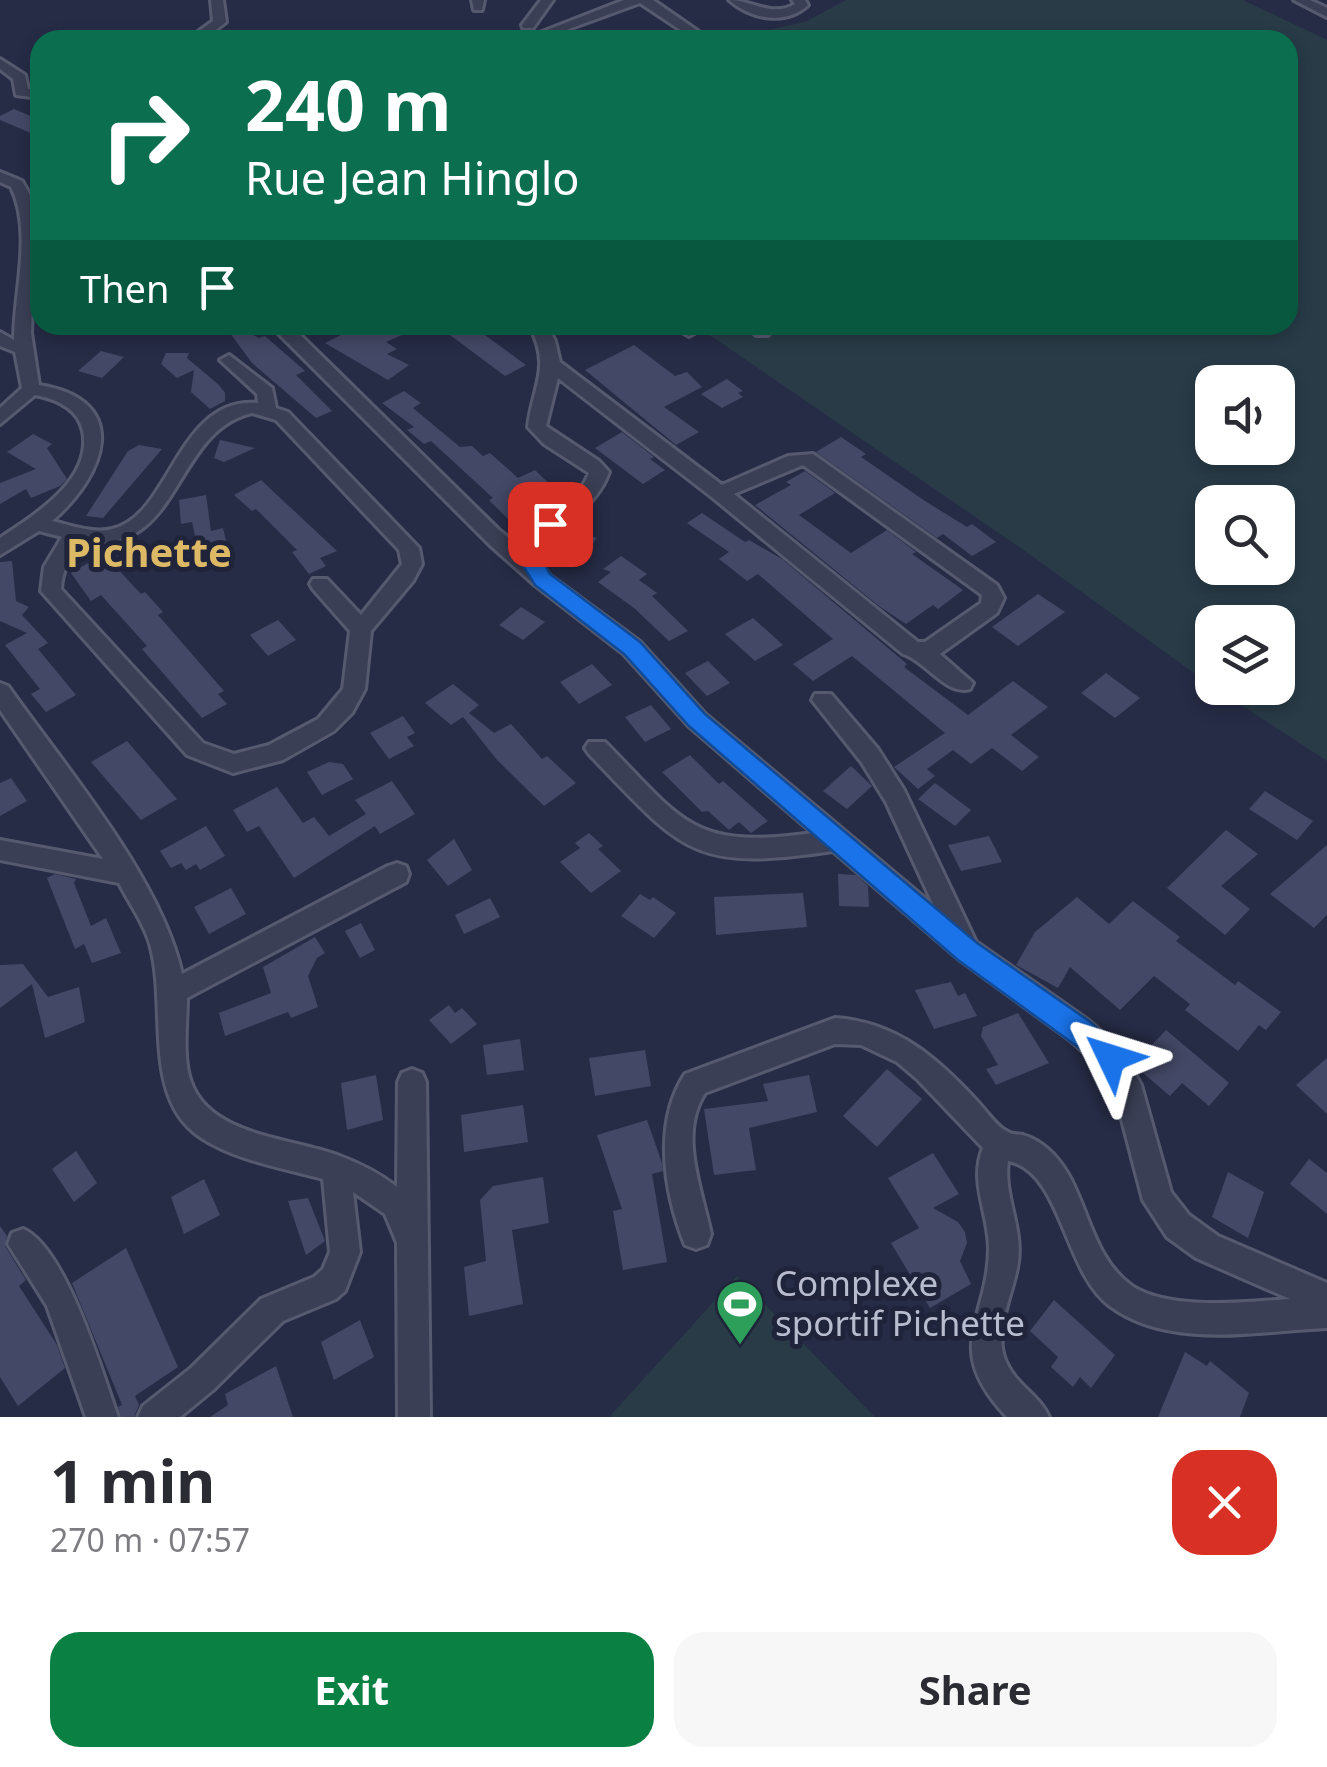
<!DOCTYPE html>
<meta charset="utf-8">
<style>
:root{--surface:#fff;--page:#f7f7f7;--text:#2b2b33;--muted:#7c7c81;--accent:#0b8043}
body{margin:0;font-family:"Noto Sans",sans-serif;background:var(--page);color:var(--text);height:100vh;display:flex;flex-direction:column;font-size:38px;white-space:nowrap}
*{box-sizing:border-box;margin:0}
p{font-size:32px;color:var(--muted)}
.icon{flex:none;width:55px;height:55px;fill:none;stroke:currentColor;stroke-width:2;stroke-linecap:round;stroke-linejoin:round}
.map{position:relative;height:1417px;overflow:hidden}
.side{display:flex;flex-direction:column;background:var(--surface);flex:1}
.side>*{flex:none}
.banner{position:absolute;left:30px;top:30px;width:1268px;height:305px;border-radius:30px;box-shadow:0 5px 15px #0003;background:#0b6e4f;color:#fff;overflow:hidden}
.tools{position:absolute;left:1195px;top:365px;display:grid;gap:20px}
.tools a{display:grid;place-items:center;width:100px;height:100px;border-radius:20px;background:var(--surface);box-shadow:0 5px 15px #0003;font-size:50px}
.pin{position:absolute;display:grid;place-items:center;width:85px;height:85px;color:#fff;margin:-42px;border-radius:20px;box-shadow:0 5px 15px #0006}
.me{position:absolute;width:110px;margin:-55px;rotate:311deg;stroke-linejoin:round;filter:drop-shadow(0 0 8px #0008)}
.turn{display:flex;align-items:center;gap:35px;height:210px;padding:0 50px;font-size:45px}
.turn .icon{width:130px;height:130px;stroke-width:2.5}
.turn b{display:block;font-size:70px;line-height:85px}
.then{display:flex;align-items:center;height:95px;padding:0 50px;background:#0003;gap:20px;font-size:38px}
.round{display:grid;place-items:center;flex:none;width:105px;height:105px;border-radius:30px;background:var(--page)}
.headline{display:flex;align-items:center;justify-content:space-between;height:170px;padding:0 50px}
h1{font-size:60px;font-weight:700;line-height:75px}
.action{display:flex;gap:20px;margin-top:auto;padding:20px 50px}
.action a{flex:1;height:115px;border-radius:30px;background:var(--accent);color:#fff;font-size:40px;font-weight:700;line-height:115px;text-align:center}
.action a+a{background:var(--page);color:var(--text)}
.map>svg:first-child{display:block}
.green{fill:#283b47;fill-rule:evenodd}
.building{fill:#434866}
.lines{fill:none;stroke-linecap:round;stroke-linejoin:round}
.minor-casing{stroke:#565a6f;stroke-width:6}
.minor{fill:#3b3f55;fill-rule:evenodd}
.route{fill:#1a73e8;stroke:#114b97;stroke-width:2.5}
.labels{text-anchor:middle;stroke-width:10;stroke-linejoin:round;paint-order:stroke}
.near-poi-label{font-size:35px;fill:#b9bcce;stroke:#1f243b;text-anchor:start}
.district-label{font-size:40px;font-weight:bold;fill:#ddb865;stroke:#1f243b}
</style>
<div class="map">
<svg width="1327" height="1417" viewBox="0 0 1327 1417">
<rect width="100%" height="100%" fill="#262c46"/>
<!-- green -->
<g class="green">
<path d="M846,0H1243L1327,40V761L1215,688H1278V622H1212V686L1025,551L695,325H1288V40H727L807,21ZM1212,382H1278V448H1212ZM1212,502H1278V568H1212Z"/>
<path d="M737,1276L875,1417H609Z"/>
</g>
<!-- building -->
<g class="building">
<path d="M14,109L40,120V137L0,120V116Z"/>
<path d="M224,325H235L259,338L265,336L305,371L296,375L332,411L316,418L252,363Z"/>
<path d="M337,325H424L386,342L397,349L387,354L409,365L388,380L325,343L345,333Z"/>
<path d="M471,325L526,365L505,376L450,335Z"/>
<path d="M634,345L675,376L687,372L702,387L664,407L699,432L676,445L585,370Z"/>
<path d="M101,351L124,357L102,378L78,371Z"/>
<path d="M166,353H189L187,358L219,385L225,393V401L210,409L191,392L194,370L177,378L161,364Z"/>
<path d="M727,379L743,391L738,393L743,397L722,408L701,394Z"/>
<path d="M404,391L421,403L413,408L460,447L472,446L483,456L490,453L518,478L535,470L560,494L508,519L489,500L493,498L431,441L424,444L407,430L414,427L382,403Z"/>
<path d="M622,432L654,457L650,459L665,470L643,484L595,448Z"/>
<path d="M33,434L52,444L47,448L67,479L60,486L31,498L26,489L0,504V483L36,469L7,452Z"/>
<path d="M841,437L866,454L861,457L925,501L967,527L972,524L996,542L972,556L943,534L937,538L816,452Z"/>
<path d="M220,440L255,448L224,462L214,458Z"/>
<path d="M139,445L162,449L103,518L86,516L128,451Z"/>
<path d="M805,471L835,493L799,515L851,553L887,530L916,552L912,554L963,590L938,609L933,605L906,624L879,606L755,505L791,485L786,482Z"/>
<path d="M261,480L337,551L320,558L326,566L309,574L292,552L297,550L256,509L252,511L234,495Z"/>
<path d="M206,495L211,531L223,528L229,553L200,560L192,522L181,524L179,500Z"/>
<path d="M702,513L745,542L749,540L782,559L907,664L904,667L968,715L1013,681L1048,707L1011,735L1039,757L1022,771L992,748L971,764L953,750L927,769L935,776L918,789L894,767L945,733L852,656L813,681L793,664L833,639L758,574L747,581L719,559L729,552L687,523Z"/>
<path d="M571,529L597,538L580,561L553,552Z"/>
<path d="M621,556L647,574L639,580L657,593L652,596L688,631L669,641L634,608L598,582L611,572L603,569Z"/>
<path d="M12,561L16,601L29,607L22,615L48,643L38,649L76,695L46,712L31,694L40,689L5,645L27,633L0,621V562Z"/>
<path d="M88,563L93,569L112,563L141,594L145,592L163,612L158,615L224,691L218,694L227,704L202,718L142,649L147,646L101,595L91,601L71,573Z"/>
<path d="M1038,594L1065,612L1018,646L992,627Z"/>
<path d="M521,607L545,622L523,640L499,625Z"/>
<path d="M753,618L783,645L755,661L725,634Z"/>
<path d="M278,620L296,640L268,656L250,635Z"/>
<path d="M708,661L730,683L707,696L685,673Z"/>
<path d="M592,664L612,685L579,704L560,682Z"/>
<path d="M1106,673L1140,698L1115,718L1081,693Z"/>
<path d="M453,684L479,705L469,713L494,733L511,724L542,759L547,756L576,783L544,806L497,760L463,717L451,725L425,703Z"/>
<path d="M651,705L671,729L645,742L625,717Z"/>
<path d="M403,716L415,733L407,737L414,746L389,759L370,733Z"/>
<path d="M127,741L177,799L141,820L91,762Z"/>
<path d="M690,755L719,784L723,781L768,821L751,833L739,822L729,830L708,811L702,812L662,772Z"/>
<path d="M329,762L343,764L353,779L322,795L307,772Z"/>
<path d="M851,766L872,786L847,809L823,791Z"/>
<path d="M11,778L27,801L0,816V783Z"/>
<path d="M392,781L415,814L380,834L375,826L294,878L259,826L247,832L233,810L277,787L303,823L314,817L329,836L366,814L355,800Z"/>
<path d="M935,783L971,810L955,826L918,799Z"/>
<path d="M1265,791L1313,821L1297,840L1249,809Z"/>
<path d="M206,826L225,856L200,870L196,864L186,870L181,863L171,868L160,851Z"/>
<path d="M1226,830L1258,854L1221,886L1250,909L1225,935L1167,888Z"/>
<path d="M589,833L603,846L598,849L621,871L591,893L560,862L580,848L575,843Z"/>
<path d="M989,836L1002,862L961,871L948,845Z"/>
<path d="M454,839L472,870L448,886L427,860Z"/>
<path d="M1327,845V915L1314,928L1270,894Z"/>
<path d="M55,874L76,879L74,883L91,926L106,918L121,953L92,963L84,944L75,949L47,878Z"/>
<path d="M838,874L856,875L868,886L869,907L839,906Z"/>
<path d="M231,888L246,914L209,934L194,907Z"/>
<path d="M803,893L807,927L716,935L714,897Z"/>
<path d="M640,894L650,900L653,897L676,913L654,938L621,916Z"/>
<path d="M1077,897L1109,924L1133,901L1180,937L1176,941L1235,985L1238,981L1281,1012L1266,1030L1259,1025L1238,1051L1185,1010L1190,1004L1154,976L1120,1010L1070,967L1058,988L1016,965L1035,932Z"/>
<path d="M490,898L500,917L464,934L455,915Z"/>
<path d="M361,923L375,950L360,958L345,931Z"/>
<path d="M315,937L325,953L317,958L308,976L318,1007L291,1018L288,1012L225,1036L219,1013L271,993L263,967Z"/>
<path d="M23,964L48,997L79,987L85,1022L45,1038L32,984L0,1008V965Z"/>
<path d="M951,982L958,996L965,993L977,1016L934,1029L915,990Z"/>
<path d="M449,1005L455,1013L462,1008L477,1024L451,1044L429,1020Z"/>
<path d="M1018,1013L1049,1063L996,1085L986,1069L998,1065L981,1036L983,1027Z"/>
<path d="M1166,1030L1229,1083L1209,1106L1182,1083L1170,1096L1143,1073L1155,1061L1145,1052Z"/>
<path d="M520,1039L524,1070L487,1075L483,1045Z"/>
<path d="M645,1050L651,1086L595,1096L589,1058Z"/>
<path d="M1327,1058V1114L1296,1085Z"/>
<path d="M887,1069L922,1099L877,1147L843,1116Z"/>
<path d="M376,1075L383,1120L347,1130L341,1083Z"/>
<path d="M809,1075L817,1112L749,1128L756,1170L714,1175L704,1109L768,1101L763,1084Z"/>
<path d="M523,1105L528,1142L464,1152L461,1115Z"/>
<path d="M647,1120L662,1163L663,1171L652,1174L667,1262L623,1270L613,1211L622,1209L597,1135Z"/>
<path d="M76,1151L97,1183L74,1202L52,1169Z"/>
<path d="M933,1153L959,1194L933,1208L958,1222L965,1232L967,1243L960,1261L971,1284L930,1308L891,1243L919,1228L888,1178Z"/>
<path d="M1309,1159L1327,1173V1214L1290,1184Z"/>
<path d="M1228,1172L1264,1192L1248,1238L1212,1217Z"/>
<path d="M543,1177L549,1223L512,1230L523,1304L469,1316L464,1267L486,1261L480,1200L493,1186Z"/>
<path d="M204,1179L220,1215L184,1234L171,1197Z"/>
<path d="M308,1198L325,1241L306,1255L288,1201Z"/>
<path d="M0,1226L7,1236L5,1246L26,1280L19,1286L57,1345L65,1368L18,1406L0,1377Z"/>
<path d="M126,1248L178,1367L135,1396L139,1405L134,1417H121L118,1407L122,1405L72,1283Z"/>
<path d="M1054,1300L1115,1355L1091,1388L1080,1377L1073,1387L1051,1367L1058,1357L1030,1331Z"/>
<path d="M360,1320L374,1357L334,1380L321,1342Z"/>
<path d="M1185,1352L1207,1366L1210,1361L1249,1393L1240,1417H1158Z"/>
<path d="M276,1366L293,1417H210L228,1405L225,1394Z"/>
</g>
<g class="lines">
<!-- minor casing -->
<g class="minor-casing">
<g id="minor">
<path d="M211,0H223L226,22L203,40H187L213,21Z"/>
<path d="M472,0H484L482,10H474Z"/>
<path d="M541,0H553L533,28H523L522,25Z"/>
<path d="M624,0H653L702,34L691,37L640,3L555,34L567,40H548L537,34Z"/>
<path d="M729,0C753,0 771,18 795,4L792,0H805L808,5C785,26 751,19 729,0Z"/>
<path d="M1294,0H1310L1327,8V17Z"/>
<path d="M0,59L25,75L28,89L40,90V98L16,95L13,79L0,69Z"/>
<path d="M0,172L22,181L31,197L35,216L31,333L39,385C133,400 106,475 52,521C70,525 94,534 112,529C171,516 177,396 258,403L257,394L220,360L229,355L272,388L276,408L288,412L419,548L422,564L413,581L371,631L365,689L352,713L334,731L283,760L233,773L187,755L41,591L44,567L62,537L39,531L0,555V538C34,515 93,480 83,431C78,408 56,399 35,395L0,424V408L22,388L15,352L0,346V332L14,340C14,292 33,232 11,187L0,182ZM252,413L276,420L399,550L402,564L361,615L327,579H313L310,584L313,589L350,631L343,689L318,719L269,745L234,754L203,743L61,589C62,570 70,557 80,541C183,558 171,432 252,413Z"/>
<path d="M279,325H290L499,530L525,551C539,518 577,506 589,473L544,444L528,427C533,385 552,367 529,325H547L555,341L560,362L722,485L788,456L813,454L997,585L1004,598L997,613L940,654L973,683L970,689C946,696 926,661 903,654L713,498L558,378L546,426L599,461L609,472C594,514 554,521 542,565L549,575L640,642L705,714L934,906L886,802L862,763L812,700L815,694H831L878,749L904,790L976,942L1089,1021L1121,1049L1141,1085L1171,1192L1189,1215L1218,1236L1327,1283V1328C1260,1331 1169,1350 1110,1306C1064,1273 1062,1171 1008,1161C1003,1195 1023,1227 1018,1262C1014,1293 992,1331 1006,1362C1016,1385 1040,1396 1049,1417H1007C941,1347 988,1321 989,1249C989,1214 969,1182 983,1148L917,1079L897,1062L861,1045L835,1044L705,1093C678,1134 702,1190 711,1234L707,1245L696,1249L685,1245C664,1192 653,1123 685,1074L835,1018C896,1022 936,1057 976,1100C985,1109 996,1127 1008,1132C1013,1135 1018,1134 1023,1135C1043,1141 1058,1157 1068,1174C1089,1211 1095,1260 1132,1286C1170,1311 1247,1302 1290,1299L1196,1258L1167,1237L1143,1200L1114,1089L1101,1067L1069,1039L959,959L833,851C692,872 683,852 589,754L585,748L589,742H605C684,822 691,850 813,833L689,726L624,654L535,585L491,546L278,333L275,329ZM803,465L982,595L981,603L925,642H918L734,494Z"/>
<path d="M671,325H692L698,331L689,336Z"/>
<path d="M746,325H765L771,331L768,335H756Z"/>
<path d="M0,683L8,686C65,767 161,878 182,974L388,866L397,863L406,866L409,874L406,882L187,998C187,1023 182,1059 191,1082C210,1136 291,1138 337,1155C359,1163 379,1173 397,1187L398,1082L402,1073L412,1069L422,1073L426,1082L430,1417H398L397,1243L385,1214L353,1192L360,1252L345,1291L336,1299L283,1321L213,1390L180,1417H138L143,1406L191,1368L261,1299L314,1277L323,1269L330,1252L323,1179C283,1168 234,1160 200,1137C141,1097 168,1006 150,944C144,923 129,903 119,883L0,860V840L103,859L0,710Z"/>
<path d="M23,1229C66,1247 102,1373 118,1417H86L47,1306L8,1244L12,1233Z"/>
</g>
</g>
<!-- minor -->
<use href="#minor" class="minor"/>
</g>
<!-- route -->
<path class="route" d="M550,517L560,524C549,542 537,554 550,574L640,642L705,714L977,943L1089,1021L1121,1049L1125,1058L1121,1068L1111,1071L958,960L689,726L624,654L535,585L522,564L524,548L543,519Z"/>
<!-- icons -->
<defs>
<g id="stadium-pin" transform="scale(2.5)"><path d="M0 17L-7.5 6A9.5 9.5 0 1 1 7.5 6Z" fill="#2e9e5b" stroke="#1f243b"/><path d="M0-5a6.5 5 0 1 0 0 10a6.5 5 0 1 0 0-10ZM-3.5-1.8h7v3.6h-7Z" fill="#fff"/></g>
</defs>
<g fill-rule="evenodd">
<use href="#stadium-pin" x="740" y="1304"/>
</g>
<g class="labels">
<!-- near-poi labels -->
<g class="near-poi-label">
<text x="775" y="1296">Complexe<tspan x="775" dy="40">sportif Pichette</tspan></text>
</g>
<!-- district labels -->
<g class="district-label">
<text x="149" y="567">Pichette</text>
</g>
</g>
</svg>
<div class="tools">
<a><svg class="icon" aria-label="sound" viewBox="0 0 24 24"><path d="M4 9h4l5-4v14l-5-4H4zM17 9q2 3 0 6"/></svg></a>
<a><svg class="icon" aria-label="search" viewBox="0 0 24 24"><circle cx="10" cy="10" r="6"/><path d="M15 15l6 6"/></svg></a>
<a><svg class="icon" aria-label="layers" viewBox="0 0 24 24"><path d="M12 4l9 5-9 5-9-5zM3 14l9 5 9-5"/></svg></a>
</div>
<div class="pin" style="left:550px;top:524px;background:#d93025"><svg class="icon" aria-label="arrive" viewBox="0 0 24 24"><path d="M6 21V4h12l-3 4 3 4H6"/></svg></div>
<svg class="me" style="left:1111px;top:1058px" viewBox="-20 -20 40 40"><path d="M0-17L14 15 0 8-14 15z" fill="#1a73e8" stroke="#fff" stroke-width="4"/></svg>
<div class="banner">
<div class="turn"><svg class="icon" aria-label="right" viewBox="0 0 24 24"><path d="M7 20v-9h11M14 6l5 5-5 5"/></svg><div><b>240 m</b>Rue Jean Hinglo</div></div>
<div class="then">Then<svg class="icon" aria-label="arrive" viewBox="0 0 24 24"><path d="M6 21V4h12l-3 4 3 4H6"/></svg></div>
</div>
</div>
<section class="side">
<div class="headline"><div><h1>1 min</h1><p>270 m · 07:57</p></div><a class="round" style="background:#d93025;color:#fff"><svg class="icon" aria-label="close" viewBox="0 0 24 24"><path d="M6 6l12 12M18 6L6 18"/></svg></a></div>
<div class="action"><a>Exit</a><a>Share</a></div>
</section>
